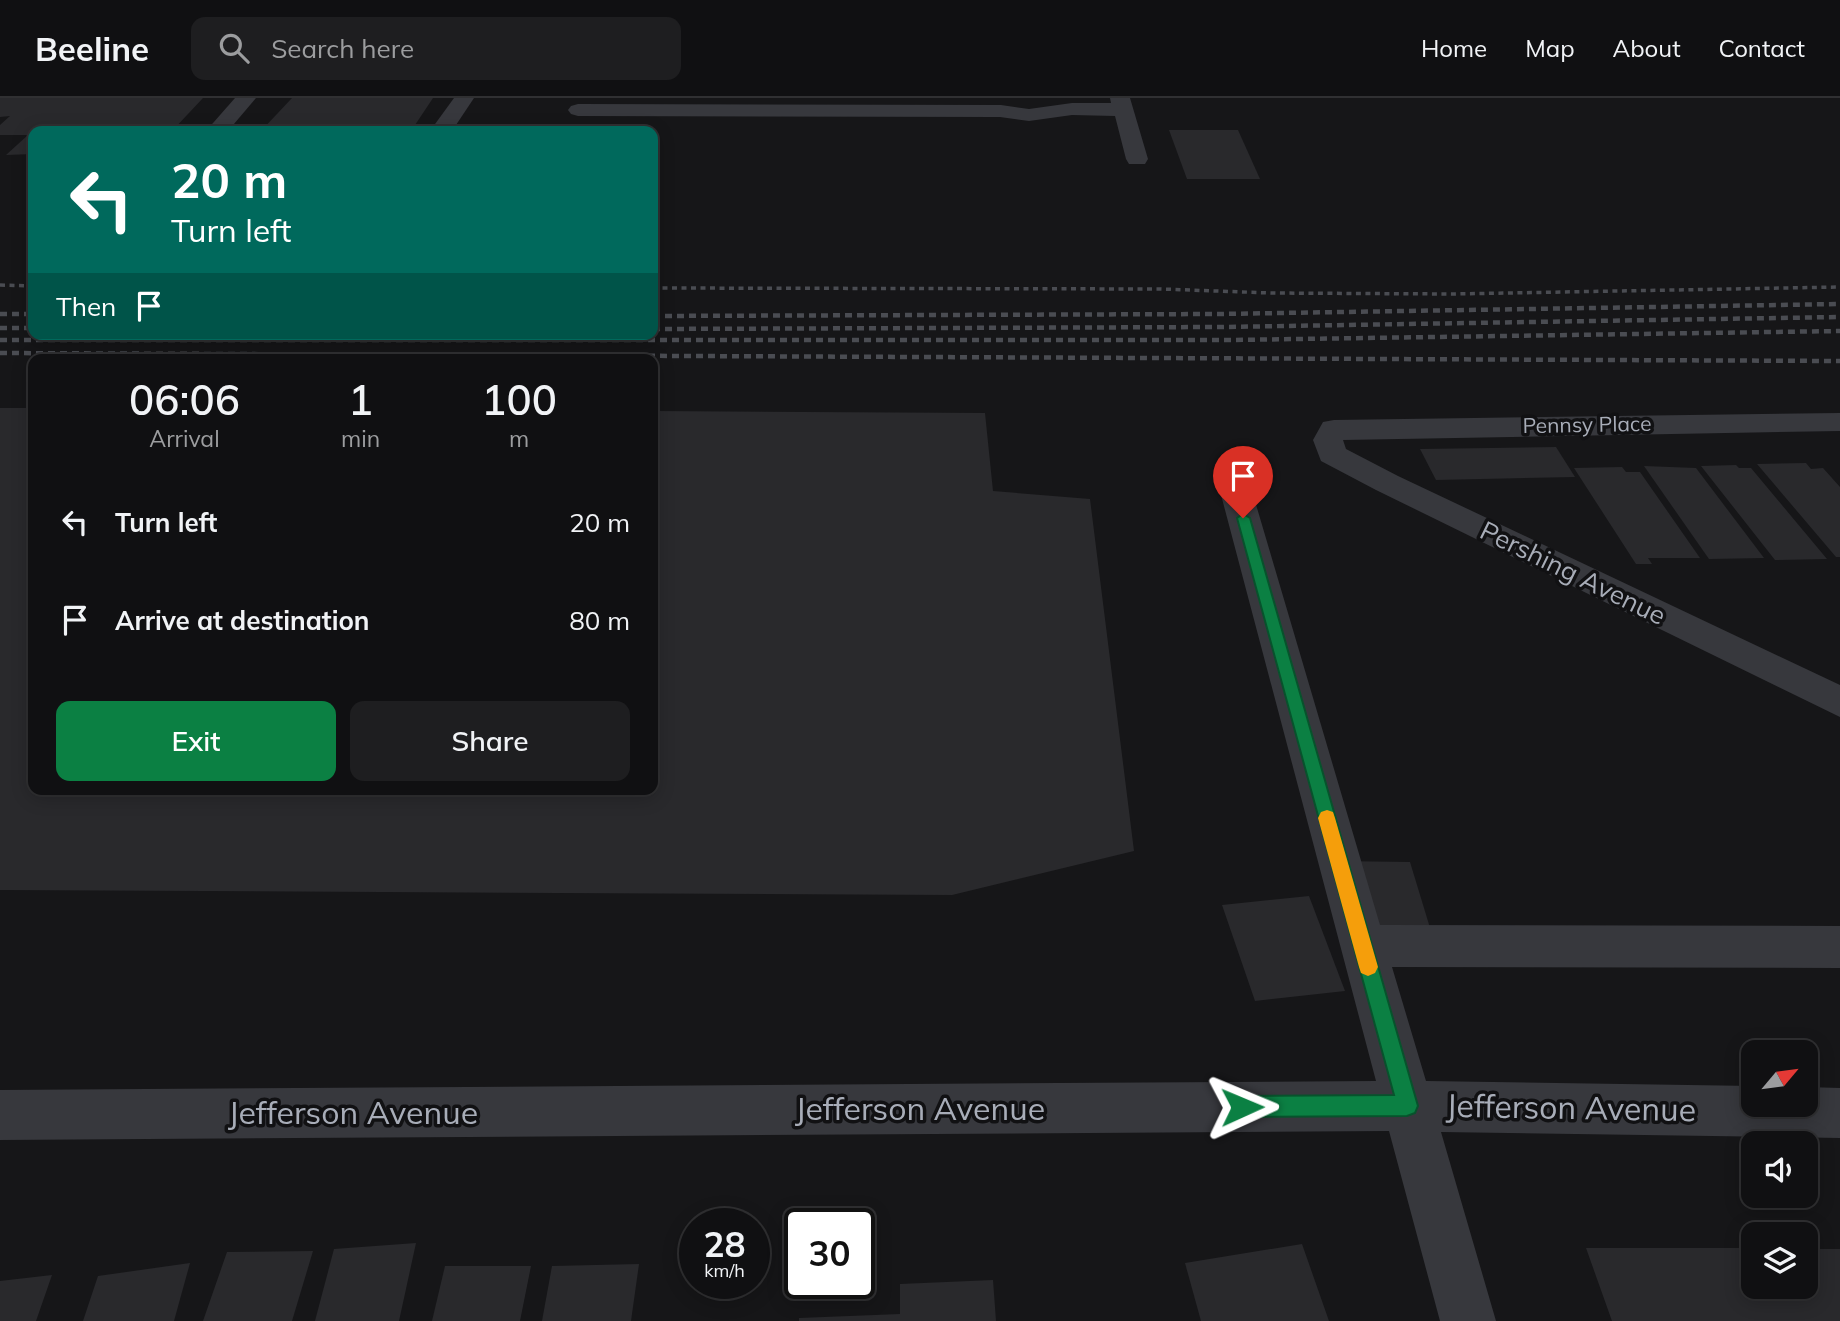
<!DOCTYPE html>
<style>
:root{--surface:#101012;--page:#1e1e20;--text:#f1f3f6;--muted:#9c9d9f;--line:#303032;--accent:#0b8043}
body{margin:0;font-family:Mulish,sans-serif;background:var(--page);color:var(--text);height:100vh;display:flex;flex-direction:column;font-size:26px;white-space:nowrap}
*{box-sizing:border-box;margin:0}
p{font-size:23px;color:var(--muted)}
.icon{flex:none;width:38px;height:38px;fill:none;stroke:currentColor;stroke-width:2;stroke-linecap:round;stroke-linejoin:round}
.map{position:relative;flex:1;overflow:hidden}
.details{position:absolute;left:28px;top:256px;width:630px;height:441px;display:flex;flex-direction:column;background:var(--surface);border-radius:14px;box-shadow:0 4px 18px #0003,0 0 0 2px var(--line)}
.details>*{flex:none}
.guide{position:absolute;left:28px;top:28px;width:630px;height:214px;border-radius:14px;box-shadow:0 4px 18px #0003,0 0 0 2px var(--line);background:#00695c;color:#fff;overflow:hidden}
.needle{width:46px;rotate:61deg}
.buttons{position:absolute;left:1741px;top:942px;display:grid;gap:14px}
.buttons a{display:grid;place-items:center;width:77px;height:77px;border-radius:14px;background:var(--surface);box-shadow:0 4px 18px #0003,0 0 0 2px var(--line);font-size:35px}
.speed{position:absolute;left:679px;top:1110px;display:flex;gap:14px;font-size:35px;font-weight:700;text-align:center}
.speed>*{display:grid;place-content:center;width:91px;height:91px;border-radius:50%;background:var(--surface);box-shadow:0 4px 18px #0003,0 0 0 2px var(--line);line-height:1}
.speed small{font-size:18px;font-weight:400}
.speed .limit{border:4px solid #111;border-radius:10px;background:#fff;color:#111}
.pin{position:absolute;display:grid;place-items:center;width:60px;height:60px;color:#fff;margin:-72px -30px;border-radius:50% 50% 50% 0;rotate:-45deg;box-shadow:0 0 7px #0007}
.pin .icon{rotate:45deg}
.me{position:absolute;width:77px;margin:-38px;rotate:89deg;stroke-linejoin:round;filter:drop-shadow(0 0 5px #0008)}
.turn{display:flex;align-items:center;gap:24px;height:147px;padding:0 28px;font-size:32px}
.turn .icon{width:91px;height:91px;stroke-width:2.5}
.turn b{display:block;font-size:49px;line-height:60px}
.then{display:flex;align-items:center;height:66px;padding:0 28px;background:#0003;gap:14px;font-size:26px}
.eta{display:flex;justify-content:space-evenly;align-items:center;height:119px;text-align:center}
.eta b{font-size:42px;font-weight:600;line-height:49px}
.action{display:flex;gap:14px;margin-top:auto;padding:14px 28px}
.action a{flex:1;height:80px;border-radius:14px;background:var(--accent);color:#fff;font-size:28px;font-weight:600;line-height:80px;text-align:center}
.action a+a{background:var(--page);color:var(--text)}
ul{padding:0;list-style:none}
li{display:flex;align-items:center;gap:21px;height:98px;padding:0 28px}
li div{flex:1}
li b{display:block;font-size:26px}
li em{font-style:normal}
header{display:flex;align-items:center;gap:42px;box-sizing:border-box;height:98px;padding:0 35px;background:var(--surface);border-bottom:2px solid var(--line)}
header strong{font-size:33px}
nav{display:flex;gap:38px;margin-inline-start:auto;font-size:24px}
.search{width:490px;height:63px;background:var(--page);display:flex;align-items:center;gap:18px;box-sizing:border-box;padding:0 24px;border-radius:14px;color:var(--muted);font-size:26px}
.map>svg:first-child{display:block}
.building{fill:#29292c}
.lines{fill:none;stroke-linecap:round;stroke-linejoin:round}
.minor{fill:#37383d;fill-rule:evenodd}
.rail-far1{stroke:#4a4c52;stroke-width:3.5;stroke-dasharray:5 4.5;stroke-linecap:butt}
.rail{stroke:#4a4c52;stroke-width:4.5;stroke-dasharray:7 5;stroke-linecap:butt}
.route{fill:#0b8043;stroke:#07532c;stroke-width:2}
.slow{fill:#f59e0b}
.labels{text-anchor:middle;stroke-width:7;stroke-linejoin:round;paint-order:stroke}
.far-street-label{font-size:21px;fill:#a8adb8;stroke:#111113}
.street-label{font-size:26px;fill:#a8adb8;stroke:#111113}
.near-street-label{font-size:32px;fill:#a8adb8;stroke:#111113}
</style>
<header>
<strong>Beeline</strong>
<div class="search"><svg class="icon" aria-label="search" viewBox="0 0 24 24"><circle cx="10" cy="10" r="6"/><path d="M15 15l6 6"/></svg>Search here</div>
<nav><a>Home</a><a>Map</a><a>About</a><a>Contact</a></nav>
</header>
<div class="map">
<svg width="1840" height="1223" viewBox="0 0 1840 1223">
<rect width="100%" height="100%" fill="#161618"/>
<!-- building -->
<g class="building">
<path d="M0,0H203L172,33H33V56L6,57L28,37H0V27L10,18L0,19Z"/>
<path d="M292,0H433L411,33H261Z"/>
<path d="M1169,32H1238L1260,81H1187Z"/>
<path d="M0,310H33V691H653V313L985,315L993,393L1090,401L1134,753L952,797L0,792Z"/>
<path d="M1556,349L1575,379L1436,382L1420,351Z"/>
<path d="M1806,365L1811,371L1823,370L1840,389V459H1836L1757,366Z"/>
<path d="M1736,367L1739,370H1751L1827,461L1775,462L1701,368Z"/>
<path d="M1644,368L1696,370L1764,460L1709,461Z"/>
<path d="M1622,369L1626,374H1640L1700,460H1648L1652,466H1636L1574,370Z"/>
<path d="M1336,763L1410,764L1441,866L1362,863Z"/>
<path d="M1309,798L1345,893L1255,903L1222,807Z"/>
<path d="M416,1145L399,1223H315L334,1151Z"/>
<path d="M1302,1146L1329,1223H1201L1185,1165Z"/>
<path d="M1586,1150H1754V1188H1806V1151H1840V1223H1612Z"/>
<path d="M313,1153L292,1223H203L227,1154Z"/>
<path d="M190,1165L174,1223H83L98,1178Z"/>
<path d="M639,1166L631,1223H542L552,1168Z"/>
<path d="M445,1168H531L520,1223H432Z"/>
<path d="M52,1177L36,1223H0V1183Z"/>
<path d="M993,1182L996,1223H799V1220L900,1216V1186Z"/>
</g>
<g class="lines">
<!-- minor -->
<g class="minor">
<path d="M235,0H256L228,33H206Z"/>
<path d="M454,0H474L452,33H430Z"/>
<path d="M1110,0H1130L1148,61L1145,66H1129L1126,61L1115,18L1072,17L1029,23L1000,19L578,18L571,16L568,12L571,8L578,6L1001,7L1029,11L1072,5H1111Z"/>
<path d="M1840,315V333L1343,342L1346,351L1398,378L1840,587V619L1376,392L1321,363L1313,342L1323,324L1334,322Z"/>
<path d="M1236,383L1247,386L1252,393L1380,827L1840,828V870L1392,869L1426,983L1754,988V1006H1806V989L1840,990V1040L1441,1034L1496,1223H1440L1389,1033L0,1042V992L1376,983L1220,393L1225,386Z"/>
</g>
<!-- rail-far1 -->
<g class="rail-far1">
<path d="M0,187L33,188"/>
<path d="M653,190L1161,191L1271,195L1452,196L1840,189"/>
</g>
<!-- rail -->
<g class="rail">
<path d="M0,216H33"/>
<path d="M653,218L1218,216L1840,206"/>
<path d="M0,230H33"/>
<path d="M653,231L1223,229L1840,219"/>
<path d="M0,242H1231L1840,233"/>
<path d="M0,255L1840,263"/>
</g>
</g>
<!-- route -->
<path class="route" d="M1243,416L1250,420L1418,1008L1415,1015L1407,1018L1242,1019L1234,1016L1231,1009L1234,1002L1242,998L1394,997L1237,420Z"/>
<!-- slow -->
<path class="slow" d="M1327,712L1333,714L1335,720L1378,869L1375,875L1368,878L1361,875L1359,869L1318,720L1321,714Z"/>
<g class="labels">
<!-- far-street labels -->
<g class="far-street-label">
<text transform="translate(1587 327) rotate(-1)" y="7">Pennsy Place</text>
</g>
<!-- street labels -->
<g class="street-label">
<text transform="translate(1573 475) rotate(26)" y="9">Pershing Avenue</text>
</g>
<!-- near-street labels -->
<g class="near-street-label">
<text transform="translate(1571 1010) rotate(1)" y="11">Jefferson Avenue</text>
<text x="920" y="1022">Jefferson Avenue</text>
<text x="353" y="1026">Jefferson Avenue</text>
</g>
</g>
</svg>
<div class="buttons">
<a><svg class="needle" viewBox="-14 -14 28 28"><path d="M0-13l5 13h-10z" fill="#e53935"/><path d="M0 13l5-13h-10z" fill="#9c9d9f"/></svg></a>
<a><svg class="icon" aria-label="sound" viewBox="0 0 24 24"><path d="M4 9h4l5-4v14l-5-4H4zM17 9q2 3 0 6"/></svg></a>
<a><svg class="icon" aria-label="layers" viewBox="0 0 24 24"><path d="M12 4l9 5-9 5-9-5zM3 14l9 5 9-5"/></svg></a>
</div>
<div class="speed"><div>28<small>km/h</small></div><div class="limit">30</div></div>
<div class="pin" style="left:1243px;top:420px;background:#d93025"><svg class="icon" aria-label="arrive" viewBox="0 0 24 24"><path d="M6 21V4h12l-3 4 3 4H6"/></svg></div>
<svg class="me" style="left:1242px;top:1009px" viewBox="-20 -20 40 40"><path d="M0-17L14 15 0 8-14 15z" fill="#0b8043" stroke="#fff" stroke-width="4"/></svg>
<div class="guide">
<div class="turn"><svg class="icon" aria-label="left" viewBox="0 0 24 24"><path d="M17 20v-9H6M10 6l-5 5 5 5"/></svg><div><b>20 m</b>Turn left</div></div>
<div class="then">Then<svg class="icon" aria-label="arrive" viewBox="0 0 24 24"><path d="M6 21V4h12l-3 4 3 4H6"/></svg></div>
</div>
<section class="details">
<div class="eta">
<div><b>06:06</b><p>Arrival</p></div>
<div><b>1</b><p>min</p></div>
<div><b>100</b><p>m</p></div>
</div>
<ul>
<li><svg class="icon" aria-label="left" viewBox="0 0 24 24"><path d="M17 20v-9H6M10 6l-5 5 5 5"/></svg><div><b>Turn left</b></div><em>20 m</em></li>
<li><svg class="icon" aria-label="arrive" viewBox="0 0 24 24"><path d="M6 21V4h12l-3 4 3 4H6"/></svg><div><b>Arrive at destination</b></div><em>80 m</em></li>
</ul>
<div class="action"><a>Exit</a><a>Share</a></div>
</section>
</div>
